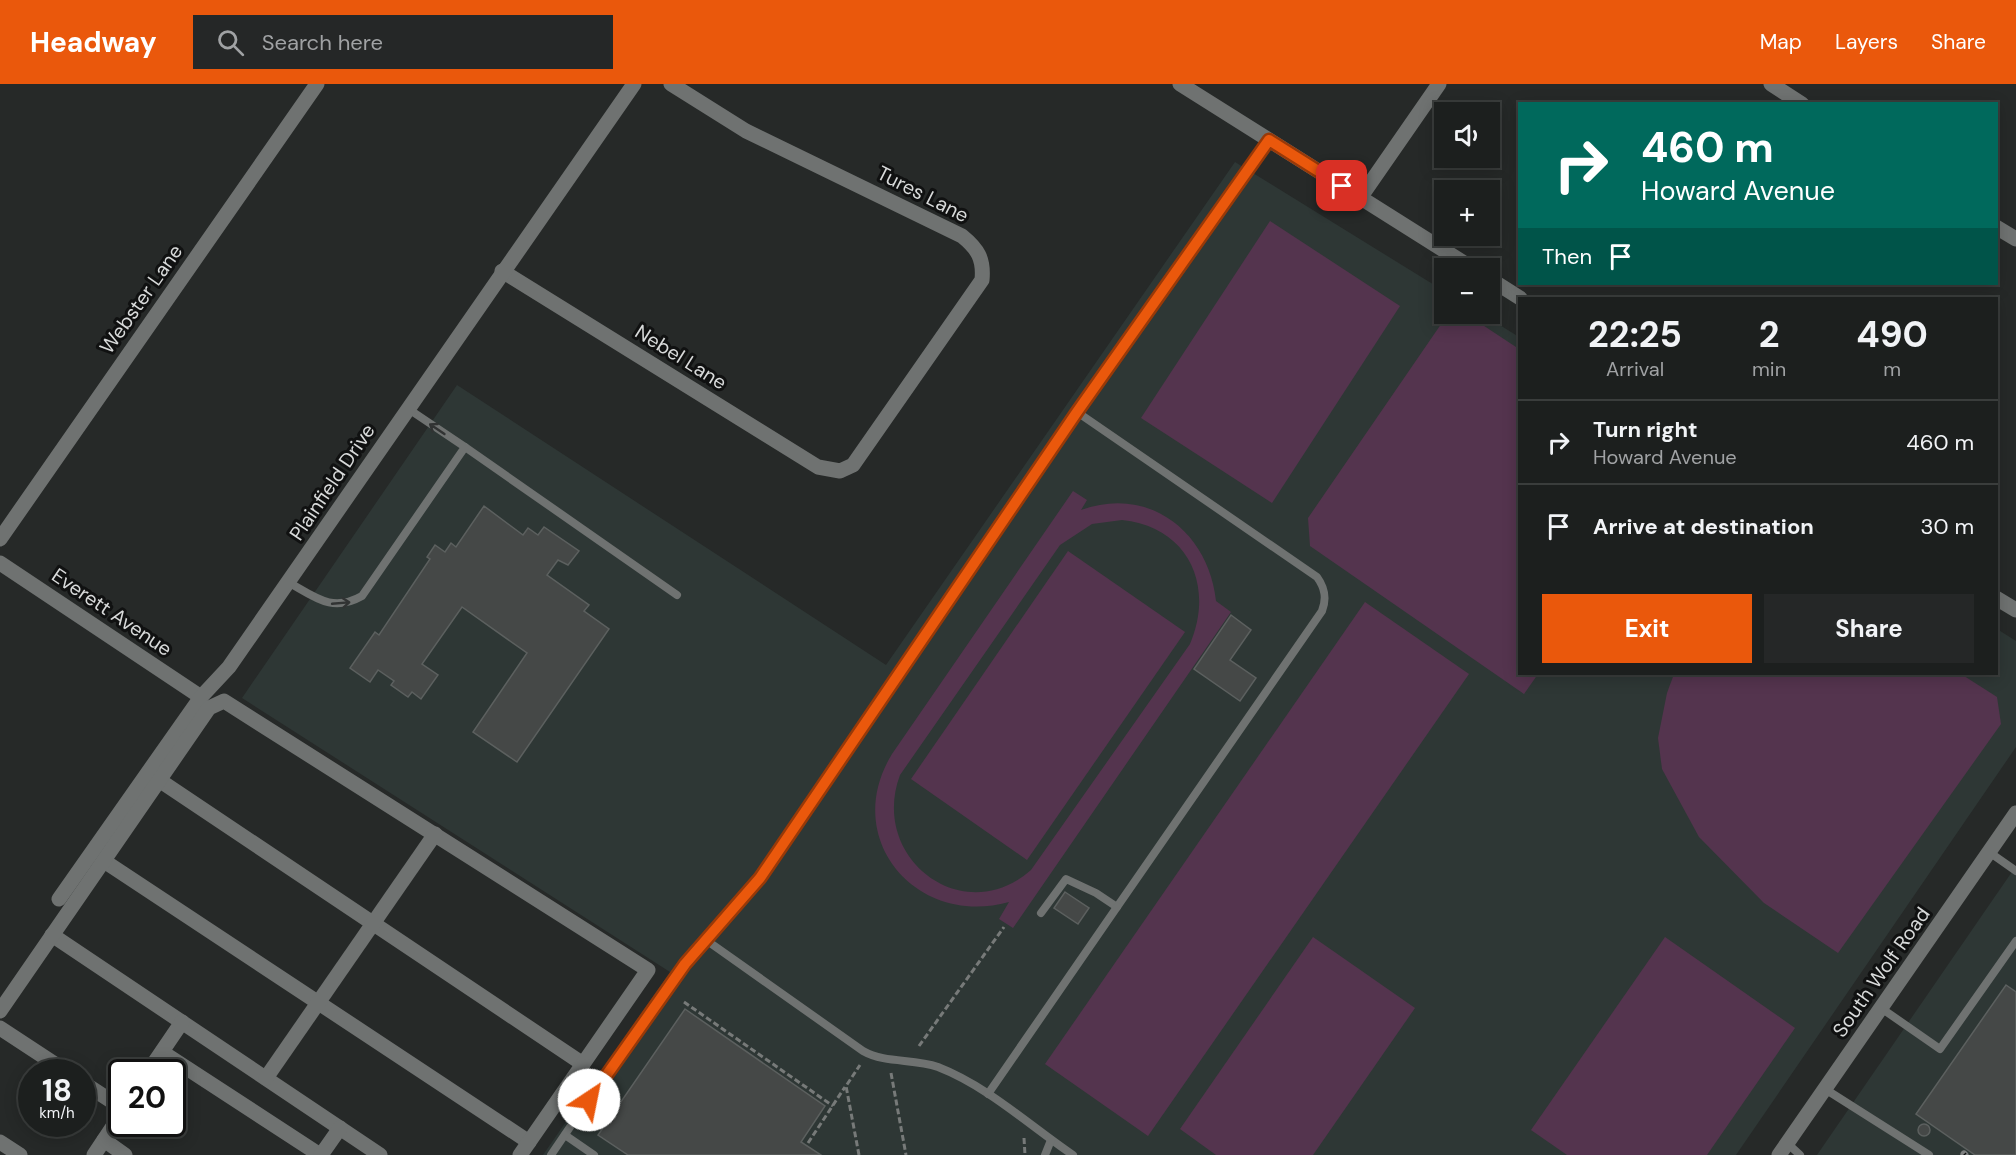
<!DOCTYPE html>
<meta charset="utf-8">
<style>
:root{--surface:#1c1f1e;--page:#252727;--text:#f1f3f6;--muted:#a0a2a4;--line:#3a3d3c;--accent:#ea580c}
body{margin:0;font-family:"DM Sans",sans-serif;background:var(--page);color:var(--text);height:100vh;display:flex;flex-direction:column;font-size:22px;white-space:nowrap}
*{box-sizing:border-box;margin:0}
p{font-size:20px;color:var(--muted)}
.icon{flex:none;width:33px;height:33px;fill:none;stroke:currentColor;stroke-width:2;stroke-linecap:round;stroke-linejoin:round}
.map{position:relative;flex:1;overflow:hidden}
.details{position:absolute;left:1518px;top:213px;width:480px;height:378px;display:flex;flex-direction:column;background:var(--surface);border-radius:0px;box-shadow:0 3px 15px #0003,0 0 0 2px var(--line)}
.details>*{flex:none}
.guide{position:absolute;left:1518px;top:18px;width:480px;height:183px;border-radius:0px;box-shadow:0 3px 15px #0003,0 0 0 2px var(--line);background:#00695c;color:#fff;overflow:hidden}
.controls{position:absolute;left:1434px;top:18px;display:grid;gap:12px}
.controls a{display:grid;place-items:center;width:66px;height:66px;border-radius:0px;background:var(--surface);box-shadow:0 3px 15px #0003,0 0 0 2px var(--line);font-size:30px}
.speed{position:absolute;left:18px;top:975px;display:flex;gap:12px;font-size:30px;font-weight:700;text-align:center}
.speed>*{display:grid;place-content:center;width:78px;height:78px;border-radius:50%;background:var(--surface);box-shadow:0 3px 15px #0003,0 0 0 2px var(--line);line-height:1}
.speed small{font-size:15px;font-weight:400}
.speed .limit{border:3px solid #111;border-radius:9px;background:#fff;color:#111}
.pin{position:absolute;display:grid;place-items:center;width:51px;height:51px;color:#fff;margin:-26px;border-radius:12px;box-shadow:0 3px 9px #0006}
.me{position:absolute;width:66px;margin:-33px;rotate:34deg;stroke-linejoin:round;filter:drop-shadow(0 0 4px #0008)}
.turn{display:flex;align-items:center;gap:21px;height:126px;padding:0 24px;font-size:27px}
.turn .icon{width:78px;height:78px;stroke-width:2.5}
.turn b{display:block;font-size:42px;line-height:51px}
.then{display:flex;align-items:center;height:57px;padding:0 24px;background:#0003;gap:12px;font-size:22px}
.eta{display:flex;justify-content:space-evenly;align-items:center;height:102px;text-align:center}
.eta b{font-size:36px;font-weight:700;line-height:42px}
.action{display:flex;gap:12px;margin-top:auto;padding:12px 24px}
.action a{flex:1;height:69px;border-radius:0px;background:var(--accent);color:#fff;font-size:24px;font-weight:700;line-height:69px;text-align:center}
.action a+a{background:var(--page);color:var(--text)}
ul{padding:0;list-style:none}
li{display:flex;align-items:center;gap:18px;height:84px;padding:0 24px;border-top:2px solid var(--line)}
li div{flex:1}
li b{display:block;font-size:22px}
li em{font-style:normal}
header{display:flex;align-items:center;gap:36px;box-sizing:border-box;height:84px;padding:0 30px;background:var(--accent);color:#fff}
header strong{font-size:28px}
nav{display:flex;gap:33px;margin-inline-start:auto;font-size:21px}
.search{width:420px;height:54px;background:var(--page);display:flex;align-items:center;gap:15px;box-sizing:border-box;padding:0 21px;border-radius:0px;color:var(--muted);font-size:22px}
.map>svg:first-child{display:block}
.built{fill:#2e3735}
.green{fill:#54344e;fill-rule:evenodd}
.building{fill:#454847;stroke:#5c605f;stroke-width:1.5}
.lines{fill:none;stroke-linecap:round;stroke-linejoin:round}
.path{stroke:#777a79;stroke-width:3;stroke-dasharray:6 3;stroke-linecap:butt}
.lane{stroke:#6f7271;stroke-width:8}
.street{stroke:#6f7271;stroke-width:15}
.secondary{stroke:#6f7271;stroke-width:15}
.rail-casing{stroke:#7d7f7f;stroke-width:7}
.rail{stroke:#101111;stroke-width:4.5;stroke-dasharray:14;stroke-linecap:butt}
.oneway{stroke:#313333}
.route-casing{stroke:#983908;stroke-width:15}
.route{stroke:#ea580c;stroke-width:10}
.labels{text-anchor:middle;stroke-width:6;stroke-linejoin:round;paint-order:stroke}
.street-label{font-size:20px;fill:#d8dada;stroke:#101111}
</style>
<header>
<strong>Headway</strong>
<div class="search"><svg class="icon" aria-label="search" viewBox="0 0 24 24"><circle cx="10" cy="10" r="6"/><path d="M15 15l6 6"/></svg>Search here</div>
<nav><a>Map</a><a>Layers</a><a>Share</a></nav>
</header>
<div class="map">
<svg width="2016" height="1071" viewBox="0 0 2016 1071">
<rect width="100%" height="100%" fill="#262928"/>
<!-- built -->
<g class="built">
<path d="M1235,78L1444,207V230H1482L1519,253L1520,590H1996L1997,545L2016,557V663L1736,1071H543L670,888L242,614L457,301L886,581Z"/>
<path d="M2016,782V1071H1817Z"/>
</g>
<!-- green -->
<g class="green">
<path d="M1270,137L1400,222L1272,419L1141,334Z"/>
<path d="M1448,230H1466L1519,265L1520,590H1538L1524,610L1310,462L1308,434Z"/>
<path d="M1073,407L1087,416L1081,426C1150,401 1209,449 1216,517L1231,528L1013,844L999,835L1009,818C917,844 840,755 892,670ZM1122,436C1188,443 1215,501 1190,560L1031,786C963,846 869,774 900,691L1060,461L1092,440Z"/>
<path d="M1068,467L1185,548L1027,776L911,695Z"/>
<path d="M1365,518L1469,590L1148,1052L1045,980Z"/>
<path d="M1674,590H1961L1997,613L2001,640L1838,869L1764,819L1699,753L1662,685L1658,654L1667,609Z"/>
<path d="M1313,853L1415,924L1313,1071H1216L1180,1045Z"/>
<path d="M1665,853L1795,944L1707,1071H1567L1531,1046Z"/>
</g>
<!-- building -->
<g class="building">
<path d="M484,422L523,451L528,444L538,451L544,443L579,467L568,481L558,476L547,491L589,521L584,527L609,545L517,678L473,648L527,569L462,523L422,580L438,591L421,615L412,608L408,613L391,601L394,597L378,586L370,598L350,584L375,548L379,551L430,475L427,473L435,461L445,468L451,459L456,463Z"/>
<path d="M1231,531L1251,546L1230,576L1256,594L1240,617L1194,585Z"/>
<path d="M1065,808L1089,824L1078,840L1054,824Z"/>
<path d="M2006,901L2016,908V1071H1975L1916,1030Z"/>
<path d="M685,925L825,1022L801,1058L821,1071H628L598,1051Z"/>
<circle cx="1924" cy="1046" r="6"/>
</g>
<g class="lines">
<!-- path -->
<g class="path">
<path d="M684,918L833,1022"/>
<path d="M919,962L1004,843"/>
<path d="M891,989L906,1071"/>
<path d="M1024,1054L1025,1071"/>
<path d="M808,1059L845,1003"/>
<path d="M859,1071L846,1002L860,981"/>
</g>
<!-- lane -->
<g class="lane">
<path d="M465,363L677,511"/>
<path d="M288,498C315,513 332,529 362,512L465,363L407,324"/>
<path d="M1989,768L2016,787"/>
<path d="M1041,829L1066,795L1096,809L1117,823L1322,527C1327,514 1325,504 1317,493L1077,328"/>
<path d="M706,856L863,967C886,980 913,974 938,983C987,1002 1029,1041 1073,1071"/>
<path d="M1881,924L1940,965L2016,857"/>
<path d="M1825,1005L1929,1071"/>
<path d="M988,1010L1117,823"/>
<path d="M565,1051L594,1071"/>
<path d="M1787,1059L1800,1071"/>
<path d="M551,1071L651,924L724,833L760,794L1077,328L1269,56"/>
<path d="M1045,1071L1051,1056"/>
</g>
<!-- street -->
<g class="street">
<path d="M1771,0L1802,20"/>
<path d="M1360,114L1439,0"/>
<path d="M1996,143L2016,155"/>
<path d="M502,187L818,383L840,387L853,381L982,196C984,175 978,165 962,152L746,47L671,0"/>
<path d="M0,455L317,0"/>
<path d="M0,479L201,613"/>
<path d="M159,696L583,980"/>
<path d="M104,777L529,1058"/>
<path d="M59,815L201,613L229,583L634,0"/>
<path d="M52,851L380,1071"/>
<path d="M0,927L209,624L224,617L648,886L520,1071"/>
<path d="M0,944L67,988"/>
<path d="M162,968L320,1071"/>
<path d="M148,988L182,938"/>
<path d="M266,994L435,750"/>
<path d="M82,998L122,1024"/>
<path d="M104,1056L125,1071"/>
<path d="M0,1058L20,1071"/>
<path d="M94,1071L122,1029"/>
<path d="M321,1071L340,1044"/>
</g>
<!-- secondary -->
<g class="secondary">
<path d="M1180,0L1472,184"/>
<path d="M1490,195L1520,214"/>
<path d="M1996,514L2016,526"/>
<path d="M1779,1071L2016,729"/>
</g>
<!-- rail casing -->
<g class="rail-casing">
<path id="rail" d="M1964,1070L1965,1071"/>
</g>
<!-- rail -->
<use href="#rail" class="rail"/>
</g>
<!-- one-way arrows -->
<defs><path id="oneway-shaft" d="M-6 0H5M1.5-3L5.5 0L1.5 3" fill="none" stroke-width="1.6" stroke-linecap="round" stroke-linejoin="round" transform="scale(1.5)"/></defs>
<g class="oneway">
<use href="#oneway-shaft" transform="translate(437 345) rotate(-146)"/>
<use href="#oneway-shaft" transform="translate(341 519) rotate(-5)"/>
</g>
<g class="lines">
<!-- route casing -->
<g class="route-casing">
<path id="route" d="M589,1016L685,880L760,794L1077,328L1269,56L1342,102"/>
</g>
<!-- route -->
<use href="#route" class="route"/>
</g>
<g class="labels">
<!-- street labels -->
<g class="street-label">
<text transform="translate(923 110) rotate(27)" y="7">Tures Lane</text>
<text transform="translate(141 215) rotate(-55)" y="7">Webster Lane</text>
<text transform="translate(681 273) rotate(32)" y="7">Nebel Lane</text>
<text transform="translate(332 398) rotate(-56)" y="7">Plainfield Drive</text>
<text transform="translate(112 528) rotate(34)" y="7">Everett Avenue</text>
<text transform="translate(1881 888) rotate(-55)" y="7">South Wolf Road</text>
</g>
</g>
</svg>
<div class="controls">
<a><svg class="icon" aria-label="sound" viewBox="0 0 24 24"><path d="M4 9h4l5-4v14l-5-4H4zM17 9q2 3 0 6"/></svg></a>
<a>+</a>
<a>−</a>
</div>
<div class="speed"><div>18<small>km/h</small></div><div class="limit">20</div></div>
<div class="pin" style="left:1342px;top:102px;background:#d93025"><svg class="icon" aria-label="arrive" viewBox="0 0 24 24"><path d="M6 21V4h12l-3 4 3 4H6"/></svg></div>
<svg class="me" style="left:589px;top:1016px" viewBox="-20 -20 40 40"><circle r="19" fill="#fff"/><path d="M0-13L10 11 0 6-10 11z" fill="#ea580c"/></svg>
<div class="guide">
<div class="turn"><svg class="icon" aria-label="right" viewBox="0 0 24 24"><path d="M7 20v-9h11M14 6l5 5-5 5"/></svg><div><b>460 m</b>Howard Avenue</div></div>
<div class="then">Then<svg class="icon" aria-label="arrive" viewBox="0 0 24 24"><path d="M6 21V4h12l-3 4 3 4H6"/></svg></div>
</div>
<section class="details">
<div class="eta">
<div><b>22:25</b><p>Arrival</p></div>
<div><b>2</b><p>min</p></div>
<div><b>490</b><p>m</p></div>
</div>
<ul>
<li><svg class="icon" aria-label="right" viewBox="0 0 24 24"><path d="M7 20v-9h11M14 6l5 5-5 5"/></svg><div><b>Turn right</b><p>Howard Avenue</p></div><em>460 m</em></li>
<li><svg class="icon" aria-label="arrive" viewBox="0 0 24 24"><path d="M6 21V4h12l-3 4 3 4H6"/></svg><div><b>Arrive at destination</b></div><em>30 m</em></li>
</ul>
<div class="action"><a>Exit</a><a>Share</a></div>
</section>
</div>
